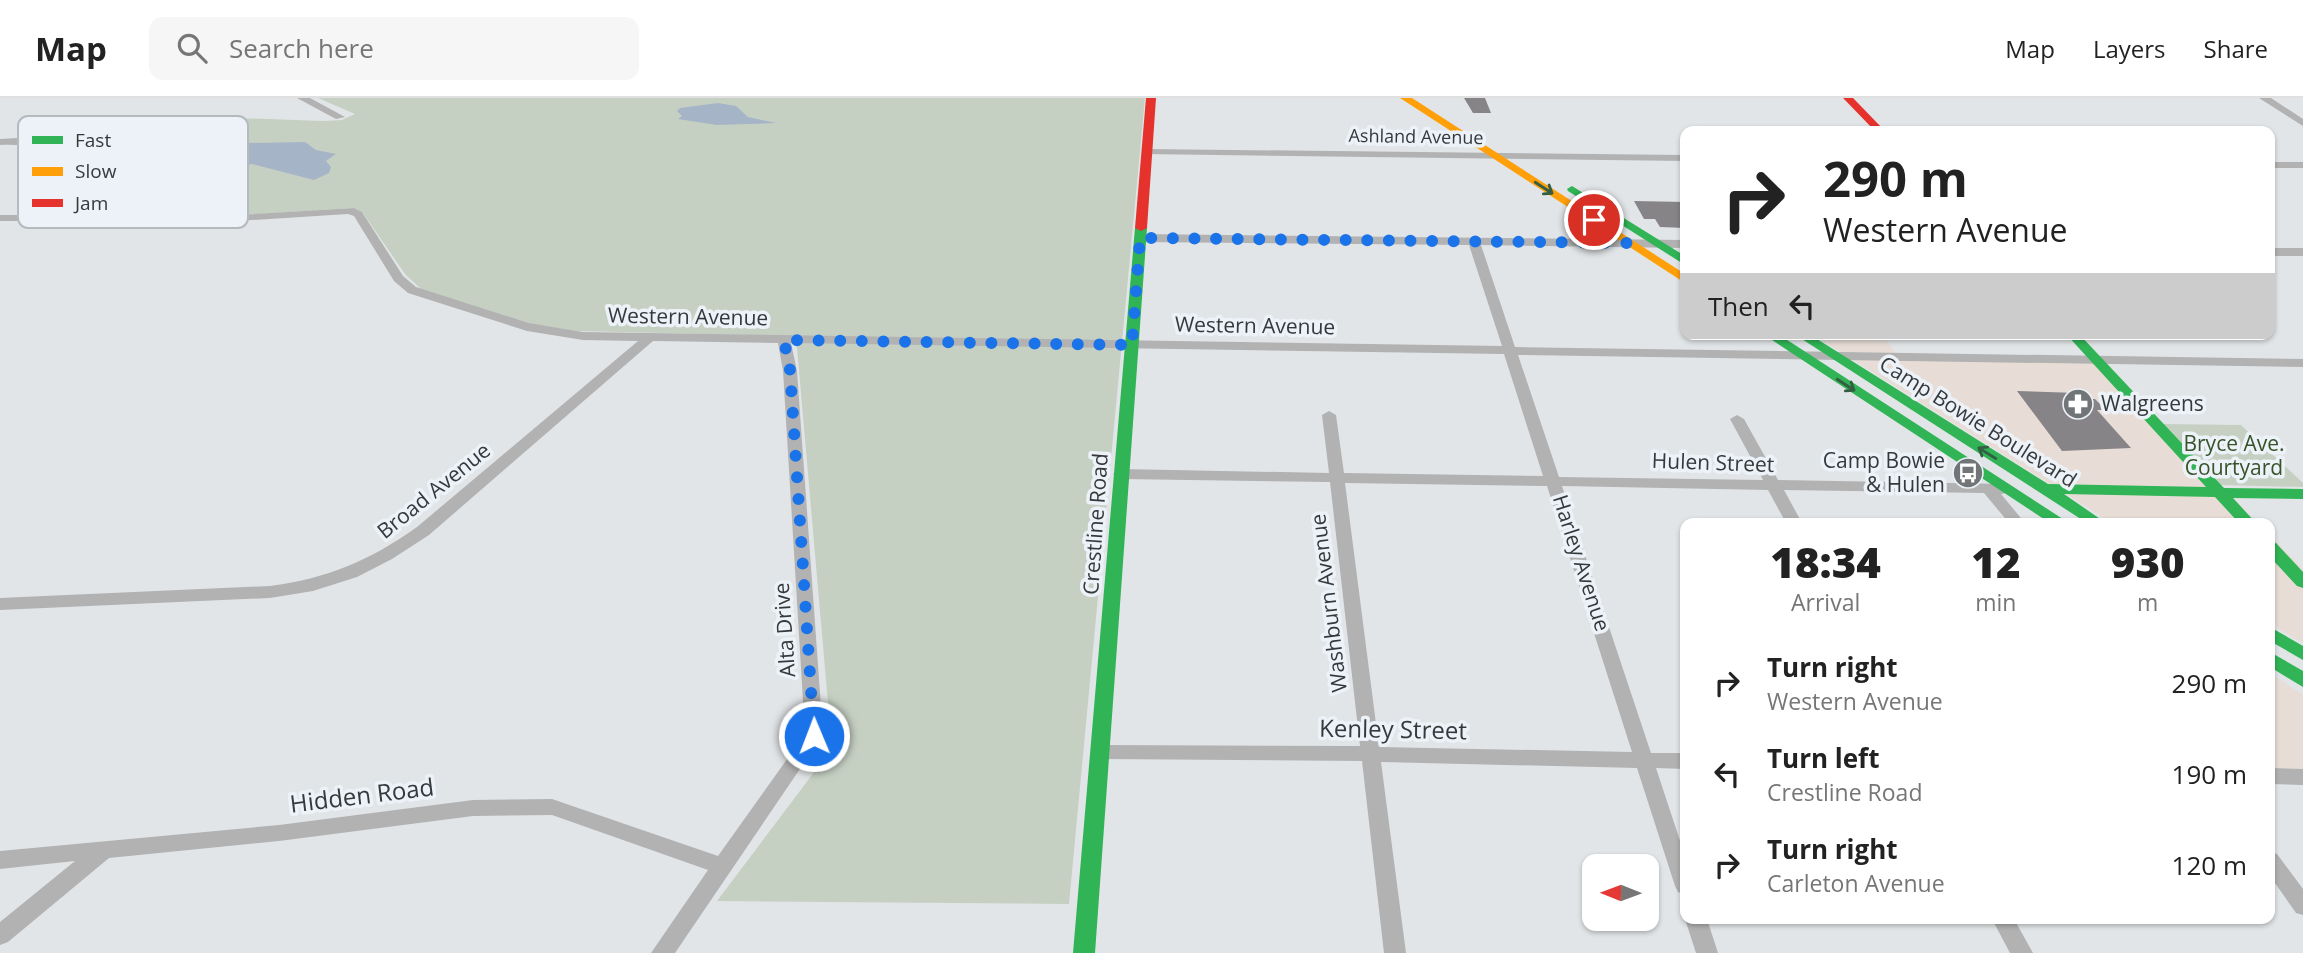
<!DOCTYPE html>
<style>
:root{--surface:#fff;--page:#f6f6f6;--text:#222;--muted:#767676;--line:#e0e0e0}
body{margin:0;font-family:"Open Sans",sans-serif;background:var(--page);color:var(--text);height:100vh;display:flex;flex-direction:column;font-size:26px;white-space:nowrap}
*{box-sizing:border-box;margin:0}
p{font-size:23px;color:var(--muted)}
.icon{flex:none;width:38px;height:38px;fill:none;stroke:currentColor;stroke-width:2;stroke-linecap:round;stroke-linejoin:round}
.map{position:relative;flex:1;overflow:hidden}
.sheet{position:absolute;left:1680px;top:420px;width:595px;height:406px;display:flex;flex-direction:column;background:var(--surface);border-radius:14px;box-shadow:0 2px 5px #0004}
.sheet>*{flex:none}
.guide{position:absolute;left:1680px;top:28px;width:595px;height:214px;border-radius:14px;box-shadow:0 2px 5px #0004;background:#fff;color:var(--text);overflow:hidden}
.needle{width:46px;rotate:271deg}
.controls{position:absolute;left:1582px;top:756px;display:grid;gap:14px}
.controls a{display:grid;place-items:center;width:77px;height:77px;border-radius:14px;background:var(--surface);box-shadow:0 2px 5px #0004;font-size:35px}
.pin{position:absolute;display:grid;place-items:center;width:60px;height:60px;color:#fff;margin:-30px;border:4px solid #fff;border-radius:50%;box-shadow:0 2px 7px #0007}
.me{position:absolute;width:77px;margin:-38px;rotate:359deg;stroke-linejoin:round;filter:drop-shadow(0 0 5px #0008)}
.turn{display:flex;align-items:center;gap:24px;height:147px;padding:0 28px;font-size:32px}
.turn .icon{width:91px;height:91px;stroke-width:2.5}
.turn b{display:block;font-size:49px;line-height:60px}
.then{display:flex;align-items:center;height:66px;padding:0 28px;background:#0003;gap:14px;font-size:26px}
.eta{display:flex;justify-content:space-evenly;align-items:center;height:119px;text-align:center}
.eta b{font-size:42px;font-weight:800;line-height:49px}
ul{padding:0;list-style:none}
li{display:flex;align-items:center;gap:21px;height:91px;padding:0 28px}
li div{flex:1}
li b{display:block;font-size:26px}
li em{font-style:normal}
header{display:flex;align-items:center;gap:42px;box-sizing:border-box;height:98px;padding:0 35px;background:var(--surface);border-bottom:2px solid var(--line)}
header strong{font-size:33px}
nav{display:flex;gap:38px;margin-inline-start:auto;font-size:24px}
.search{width:490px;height:63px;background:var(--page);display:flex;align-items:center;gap:18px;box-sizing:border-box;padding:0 24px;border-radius:14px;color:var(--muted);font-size:26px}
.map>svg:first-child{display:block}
.commercial{fill:#e7ddd6}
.green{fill:#c5d0c3}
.water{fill:#a6b4c7}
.building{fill:#878487}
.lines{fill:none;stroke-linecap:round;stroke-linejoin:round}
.street{fill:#b2b2b3;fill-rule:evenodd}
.fast{fill:#30b455;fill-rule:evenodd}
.slow{fill:#ff9f0a;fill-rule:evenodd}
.jam{fill:#e5322d;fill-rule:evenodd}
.oneway{stroke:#345e43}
.route{stroke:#1a73e8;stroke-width:12;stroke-dasharray:0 21.6}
.labels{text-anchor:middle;stroke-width:7;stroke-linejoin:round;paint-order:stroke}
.far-street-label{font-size:18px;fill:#36393b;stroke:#ecf2f7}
.street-label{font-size:21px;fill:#36393b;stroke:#ecf2f7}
.poi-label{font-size:21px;fill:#36393b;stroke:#ecf2f7;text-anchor:start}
.park-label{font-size:21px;fill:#37532a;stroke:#ecf2f7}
.near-street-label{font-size:24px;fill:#36393b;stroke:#ecf2f7}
.key{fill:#ecf2f7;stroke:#b5babf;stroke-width:2}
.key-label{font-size:19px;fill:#36393b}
</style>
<header>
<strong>Map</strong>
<div class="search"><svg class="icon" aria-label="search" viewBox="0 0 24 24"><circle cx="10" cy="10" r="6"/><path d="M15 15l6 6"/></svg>Search here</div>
<nav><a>Map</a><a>Layers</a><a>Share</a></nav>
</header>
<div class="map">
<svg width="2303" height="855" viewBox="0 0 2303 855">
<rect width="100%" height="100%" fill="#e2e5e7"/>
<!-- commercial -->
<g class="commercial">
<path d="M1812,236H1882L1898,259L2097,262L2258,425H2112Z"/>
<path d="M2270,437L2303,471V545L2270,525Z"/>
<path d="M2270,575L2303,597V671L2270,670Z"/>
</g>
<!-- green -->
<g class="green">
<path d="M318,0H1145L1069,806L717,803L818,669L827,651L830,628L796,238L577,233L532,226L421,191L405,176L363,115L354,110L146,123L141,118L147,97L140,77L115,64L147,40L173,41L210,19L323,23L342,22L355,16Z"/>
<path d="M2162,326L2241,327L2303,385V389L2221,387Z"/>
</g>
<!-- water -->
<g class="water">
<path d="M718,5L736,8L748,19L776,25L717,27L678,21L682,18L677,13L680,10Z"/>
<path d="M242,36L248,45L305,44L316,52L336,56L326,63L331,69L329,75L314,82L252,66L208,76L182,75L183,46Z"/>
</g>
<!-- building -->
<g class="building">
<path d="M1464,0H1485L1491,15H1473Z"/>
<path d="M1634,103L1685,104V130L1660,129L1655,121H1644Z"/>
<path d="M2017,293L2078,295L2083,301H2095L2106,312H2097L2131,350L2062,353Z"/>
</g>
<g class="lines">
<!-- street -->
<g class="street">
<path d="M297,0H310L345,19L336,21Z"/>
<path d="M2259,0H2271L2303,21V28Z"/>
<path d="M17,40L73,50L139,77L143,104L127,121L140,123L354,110L362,114L403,178L416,189L529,225L583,234L1502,248L1469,147L1140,144L1134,140L1140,136L1685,142V150L1481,147L1515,249L2303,261V269L1518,257L1559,379L1763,382L1730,321L1737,317L1744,321L1778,382L2008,386L2016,391L2013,394L2001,396L2025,425H2009L1984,395L1784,392L1802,425H1786L1768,392L1562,388L1651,655H1685V671L1656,670L1685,758V797L1678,794L1675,788L1637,670L1381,664L1406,855H1384L1362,663L1100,661L1093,659L1091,654L1093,649L1100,647L1360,648L1330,384L1121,381L1113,376L1121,371L1329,375L1322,317L1329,313L1336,317L1344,375L1543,378L1504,256L791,245L797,273L823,637L675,855H651L708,772L552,717L473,718L279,743L109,760L8,844L0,847V824L75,763L0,771V753L279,727L473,702L552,701L718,758L805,636L783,273L778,245L653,243L429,437L392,461L357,479L313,493L270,500L0,512V500L270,488C326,481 371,462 417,429L638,243L583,242L527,233L408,195L394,183L354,118L348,116L140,129L99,123H0V117H99L116,119L131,103L130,81C88,61 47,45 0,47V41ZM1345,385L1547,388L1632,654L1379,649Z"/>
<path d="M1147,51L1685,57V63L1143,56V52Z"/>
<rect x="2270" y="64" width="33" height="6"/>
<rect x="2270" y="150" width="33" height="8"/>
<path d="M2270,670L2303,671V687L2270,686Z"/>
<path d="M2270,753L2277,756L2303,791V817L2296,815L2270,778Z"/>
<path d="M1685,821H1707L1718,855H1696Z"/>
<path d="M1992,821H2014L2033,855H2010Z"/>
</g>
<!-- fast -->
<g class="fast">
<path d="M1572,88L1685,158V167L1568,93L1567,91Z"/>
<path d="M1141,127L1147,130L1095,855H1073L1135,130Z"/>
<path d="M1763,236H1778L2069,425H2050Z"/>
<path d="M1794,236H1809L2048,386L2206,389L2066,236H2079L2224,390L2303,391V401L2233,400L2256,425H2239L2215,399L2064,396L2106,425H2087Z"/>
<path d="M2270,444L2276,445L2303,474V490L2297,488L2270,459Z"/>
<path d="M2270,529L2303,548V562L2270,543Z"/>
<path d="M2270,554L2303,573V589L2270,569Z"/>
</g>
<!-- slow -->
<path class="slow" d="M1400,0H1412L1685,176V185Z"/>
<!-- jam -->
<g class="jam">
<path d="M1146,0H1156L1147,130L1141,133L1135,130Z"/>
<path d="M1843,0H1853L1885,33H1875Z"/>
</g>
</g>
<!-- one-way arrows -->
<defs><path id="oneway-shaft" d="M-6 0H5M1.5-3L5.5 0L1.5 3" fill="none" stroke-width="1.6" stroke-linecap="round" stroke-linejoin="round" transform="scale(1.75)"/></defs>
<g class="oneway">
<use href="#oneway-shaft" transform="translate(1544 90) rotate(33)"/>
<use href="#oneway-shaft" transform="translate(1846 287) rotate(33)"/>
<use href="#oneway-shaft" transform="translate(1987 355) rotate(-148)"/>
</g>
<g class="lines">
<!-- route -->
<path class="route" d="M814,638L790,272L784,242L1132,247L1140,140L1629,145L1594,122"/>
</g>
<!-- icons -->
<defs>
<g id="pharmacy-disc" transform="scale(1.575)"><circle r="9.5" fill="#727577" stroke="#ecf2f7"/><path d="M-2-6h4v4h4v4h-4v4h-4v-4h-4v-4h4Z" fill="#fff"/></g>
<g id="bus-disc" transform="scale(1.575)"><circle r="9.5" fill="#727577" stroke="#ecf2f7"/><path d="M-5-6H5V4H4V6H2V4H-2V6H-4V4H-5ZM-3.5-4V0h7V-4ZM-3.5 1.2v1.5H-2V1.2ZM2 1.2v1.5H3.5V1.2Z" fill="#fff"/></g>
</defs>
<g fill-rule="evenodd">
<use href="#pharmacy-disc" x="2078" y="306"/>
<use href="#bus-disc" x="1968" y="375"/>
</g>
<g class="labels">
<!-- far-street labels -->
<g class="far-street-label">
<text transform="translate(1416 39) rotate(1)" y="6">Ashland Avenue</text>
</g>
<!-- street labels -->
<g class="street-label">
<text transform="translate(688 219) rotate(1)" y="7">Western Avenue</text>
<text transform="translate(1255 228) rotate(1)" y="7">Western Avenue</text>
<text transform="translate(1978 324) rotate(32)" y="7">Camp Bowie Boulevard</text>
<text transform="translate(1713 365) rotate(2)" y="7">Hulen Street</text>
<text transform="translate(434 393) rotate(-39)" y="7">Broad Avenue</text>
<text transform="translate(1096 426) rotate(-86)" y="7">Crestline Road</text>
<text transform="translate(1581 465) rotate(72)" y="7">Harley Avenue</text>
<text transform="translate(1329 505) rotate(-97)" y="7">Washburn Avenue</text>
<text transform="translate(785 532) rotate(-94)" y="7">Alta Drive</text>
</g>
<!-- poi labels -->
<g class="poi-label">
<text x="2101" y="313">Walgreens</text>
<text x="1945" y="370" text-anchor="end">Camp Bowie<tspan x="1945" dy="24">&amp; Hulen</tspan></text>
</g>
<!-- park labels -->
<g class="park-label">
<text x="2234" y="353">Bryce Ave.<tspan x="2234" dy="24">Courtyard</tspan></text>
</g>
<!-- near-street labels -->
<g class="near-street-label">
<text transform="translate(1393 632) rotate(1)" y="8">Kenley Street</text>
<text transform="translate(362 698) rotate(-7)" y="8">Hidden Road</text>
</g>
</g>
<!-- legend -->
<rect x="18" y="18" width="230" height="112" rx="10" class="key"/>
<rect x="32" y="38" width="31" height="8" fill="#30b455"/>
<rect x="32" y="69" width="31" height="9" fill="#ff9f0a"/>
<rect x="32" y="101" width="31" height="8" fill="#e5322d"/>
<g class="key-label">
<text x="75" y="49">Fast</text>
<text x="75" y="80">Slow</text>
<text x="75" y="112">Jam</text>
</g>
</svg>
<div class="controls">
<a><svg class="needle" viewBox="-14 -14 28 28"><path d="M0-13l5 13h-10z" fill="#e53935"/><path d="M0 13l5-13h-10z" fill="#767676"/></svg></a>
</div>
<div class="pin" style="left:1594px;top:122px;background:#d93025"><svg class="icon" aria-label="arrive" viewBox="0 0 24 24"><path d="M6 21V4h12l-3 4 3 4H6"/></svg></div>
<svg class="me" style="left:814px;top:638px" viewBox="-20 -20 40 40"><circle r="17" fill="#1a73e8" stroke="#fff" stroke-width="3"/><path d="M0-11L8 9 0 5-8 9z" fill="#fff"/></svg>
<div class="guide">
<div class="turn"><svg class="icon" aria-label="right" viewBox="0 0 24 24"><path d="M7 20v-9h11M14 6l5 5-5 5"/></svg><div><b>290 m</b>Western Avenue</div></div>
<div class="then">Then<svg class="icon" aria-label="left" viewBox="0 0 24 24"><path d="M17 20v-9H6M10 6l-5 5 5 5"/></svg></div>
</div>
<section class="sheet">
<div class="eta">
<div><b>18:34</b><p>Arrival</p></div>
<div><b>12</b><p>min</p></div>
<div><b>930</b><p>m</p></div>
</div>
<ul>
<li><svg class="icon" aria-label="right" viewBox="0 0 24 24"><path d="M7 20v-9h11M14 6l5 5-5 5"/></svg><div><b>Turn right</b><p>Western Avenue</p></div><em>290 m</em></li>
<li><svg class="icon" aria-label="left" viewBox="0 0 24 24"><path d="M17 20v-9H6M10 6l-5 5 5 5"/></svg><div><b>Turn left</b><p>Crestline Road</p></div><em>190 m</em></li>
<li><svg class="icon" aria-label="right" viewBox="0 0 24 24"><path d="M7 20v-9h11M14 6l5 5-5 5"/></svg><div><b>Turn right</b><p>Carleton Avenue</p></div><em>120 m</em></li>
</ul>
</section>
</div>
